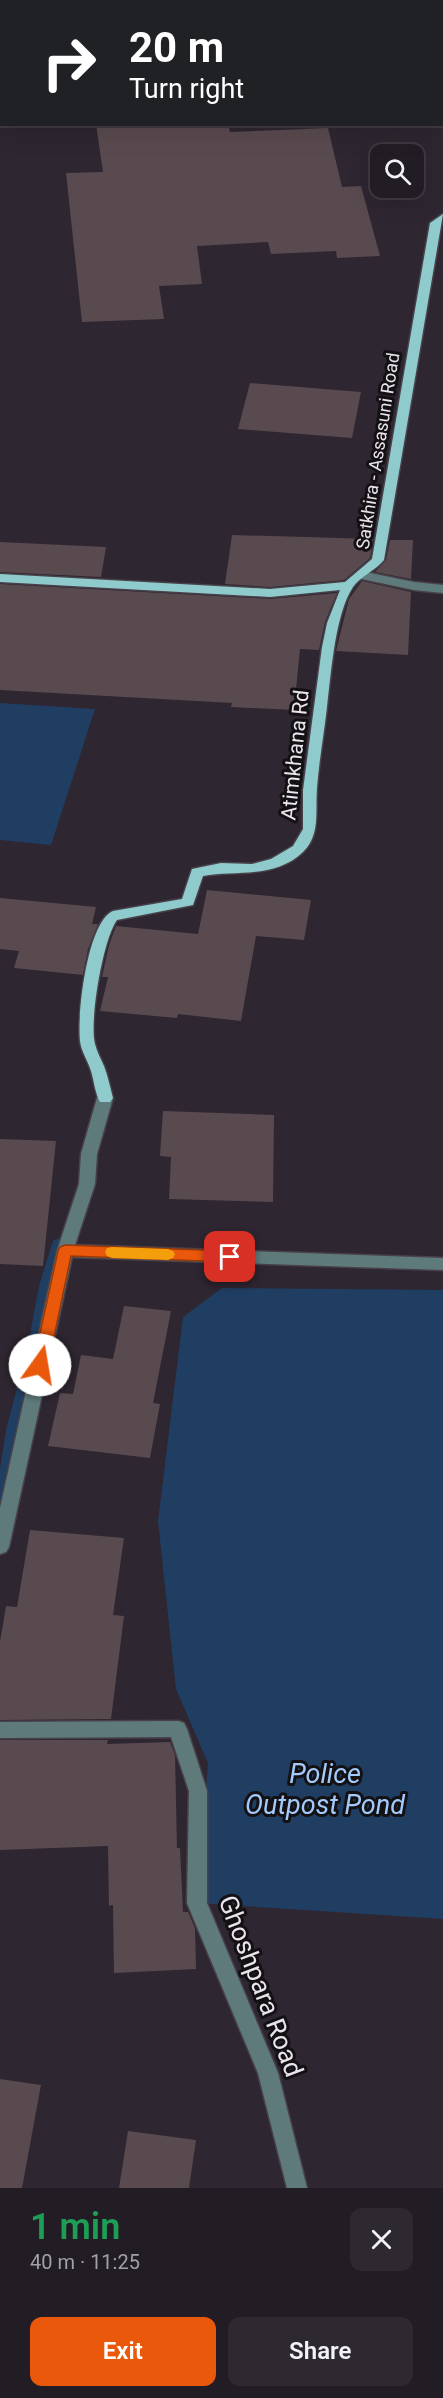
<!DOCTYPE html>
<meta charset="utf-8">
<style>
:root{--surface:#221c24;--page:#2e2931;--text:#f1f3f6;--muted:#a2a1a6;--line:#3f3a41;--accent:#ea580c}
body{margin:0;font-family:Roboto,sans-serif;background:var(--page);color:var(--text);height:100vh;display:flex;flex-direction:column;font-size:22px;white-space:nowrap}
*{box-sizing:border-box;margin:0}
p{font-size:20px;color:var(--muted)}
.icon{flex:none;width:33px;height:33px;fill:none;stroke:currentColor;stroke-width:2;stroke-linecap:round;stroke-linejoin:round}
.map{position:relative;height:2188px;overflow:hidden}
.drawer{display:flex;flex-direction:column;background:var(--surface);flex:1}
.drawer>*{flex:none}
.guide{position:absolute;left:0px;top:0px;width:444px;height:126px;box-shadow:0 6px 24px #0002,0 0 0 2px var(--line);background:#202124;color:#fff;overflow:hidden}
.fabs{position:absolute;left:370px;top:144px;display:grid;gap:12px}
.fabs a{display:grid;place-items:center;width:54px;height:54px;border-radius:12px;background:var(--surface);box-shadow:0 6px 24px #0002,0 0 0 2px var(--line);font-size:30px}
.pin{position:absolute;display:grid;place-items:center;width:51px;height:51px;color:#fff;margin:-26px;border-radius:12px;box-shadow:0 3px 9px #0006}
.me{position:absolute;width:66px;margin:-33px;rotate:13deg;stroke-linejoin:round;filter:drop-shadow(0 0 4px #0008)}
.turn{display:flex;align-items:center;gap:21px;height:126px;padding:0 30px;font-size:27px}
.turn .icon{width:78px;height:78px;stroke-width:2.5}
.turn b{display:block;font-size:42px;line-height:51px}
.round{display:grid;place-items:center;flex:none;width:63px;height:63px;border-radius:12px;background:var(--page)}
.overview{display:flex;align-items:center;justify-content:space-between;height:102px;padding:0 30px}
h1{font-size:36px;font-weight:600;line-height:45px;color:#1e9e55}
.action{display:flex;gap:12px;margin-top:auto;padding:12px 30px}
.action a{flex:1;height:69px;border-radius:12px;background:var(--accent);color:#fff;font-size:24px;font-weight:600;line-height:69px;text-align:center}
.action a+a{background:var(--page);color:var(--text)}
.map>svg:first-child{display:block}
.water{fill:#203e62}
.lines{fill:none;stroke-linecap:round;stroke-linejoin:round}
.stream{fill:#203e62;fill-rule:evenodd}
.building{fill:#594a4f}
.minor-casing{stroke:#48414a;stroke-width:3}
.major-casing{stroke:#48414a;stroke-width:3}
.minor{fill:#5e7a7b;fill-rule:evenodd}
.major{fill:#8fcbcc;fill-rule:evenodd}
.route{fill:#ea580c;stroke:#983908;stroke-width:1.5}
.slow{fill:#f59e0b}
.labels{text-anchor:middle;stroke-width:6;stroke-linejoin:round;paint-order:stroke}
.far-street-label{font-size:18px;fill:#eae5ec;stroke:#141115}
.street-label{font-size:21px;fill:#eae5ec;stroke:#141115}
.near-street-label{font-size:26px;fill:#eae5ec;stroke:#141115}
.near-water-label{font-size:27px;font-style:italic;fill:#a2cafa;stroke:#141115}
</style>
<div class="map">
<svg width="443" height="2188" viewBox="0 0 443 2188">
<rect width="100%" height="100%" fill="#2e2630"/>
<!-- water -->
<g class="water">
<path d="M0,703L95,709L51,845L0,840Z"/>
<path d="M222,1288L443,1290V1919L197,1903L208,1763L176,1689L158,1521L183,1317Z"/>
</g>
<g class="lines">
<!-- stream -->
<path class="stream" d="M60,1238L66,1240L68,1244L55,1286L45,1340L39,1355L9,1504L6,1509L0,1511V1469L6,1430L20,1377L23,1355L29,1340L39,1286L52,1244L54,1240Z"/>
</g>
<!-- building -->
<g class="building">
<path d="M96,124H228L230,132L328,128L342,187L361,186L380,256L337,258L336,251L271,254L268,242L197,246L202,284L159,286L164,319L82,322L66,173L103,172Z"/>
<path d="M250,383L361,392L352,438L238,429Z"/>
<path d="M232,535L373,539L370,558L344,580L270,587L225,584Z"/>
<path d="M390,540H413L411,579L375,572L386,560Z"/>
<path d="M0,542L106,547L101,577L0,572Z"/>
<path d="M362,581L411,592L408,655L336,651L349,599Z"/>
<path d="M0,584L270,599L337,593L325,622L319,650L300,649L294,710L231,707L232,703L0,690Z"/>
<path d="M207,890L311,900L304,940L256,936L241,1021L178,1014L177,1018L100,1011L108,977H102L109,945L116,926L198,934Z"/>
<path d="M0,898L96,907L92,924H98L88,949L83,975L14,968L19,951L0,949Z"/>
<path d="M163,1111L274,1115L273,1202L169,1199L171,1157L160,1156Z"/>
<path d="M0,1139L56,1141L43,1266L0,1264Z"/>
<path d="M124,1306L171,1311L153,1403L160,1404L150,1458L48,1446L60,1393L73,1394L81,1355L113,1359Z"/>
<path d="M30,1530L124,1538L113,1615L124,1616L111,1719L0,1720V1642L6,1606L17,1607Z"/>
<path d="M0,1740H108L107,1744L170,1742L175,1755L177,1848H180L183,1912H188L195,1928L196,1969L114,1973L113,1905L109,1906L108,1846L0,1850Z"/>
<path d="M0,2079L41,2085L22,2188H0Z"/>
<path d="M128,2131L196,2140L189,2188H119Z"/>
</g>
<g class="lines">
<!-- minor casing -->
<g class="minor-casing">
<g id="minor">
<path d="M361,571L414,582L443,585V593L414,590L357,578V572Z"/>
<path d="M105,1092L110,1094L113,1098L97,1154L95,1184L75,1245L443,1258V1270L72,1257L9,1547L6,1552L0,1554V1508L57,1251L79,1184L81,1154L97,1098L100,1094Z"/>
<path d="M178,1721L184,1723L187,1729L207,1791V1903L278,2073L307,2188H287L258,2073L187,1903L189,1791L171,1737L0,1738V1722Z"/>
</g>
</g>
<!-- major casing -->
<g class="major-casing">
<path id="major" d="M443,214L384,560C376,570 361,576 353,587C335,614 331,674 327,707C324,734 319,761 317,788C315,811 321,834 303,852C275,879 236,870 203,876L193,905L117,920C103,939 89,1021 95,1044C97,1052 101,1059 104,1066C108,1076 110,1087 113,1098L110,1102H100C95,1093 94,1081 91,1071C88,1061 81,1051 80,1041C77,1015 87,922 113,911L182,899L192,869L221,863L252,864L271,859L293,846L303,829V790L322,647L327,623L340,590L270,597L0,582V574L270,589L345,582L372,559L430,223Z"/>
</g>
<!-- minor -->
<use href="#minor" class="minor"/>
<!-- major -->
<use href="#major" class="major"/>
</g>
<!-- route -->
<path class="route" d="M65,1245L230,1251L236,1253L238,1257L236,1261L230,1262L71,1256L48,1365L45,1369H35L33,1365L58,1251L60,1247Z"/>
<!-- slow -->
<path class="slow" d="M112,1247L168,1249L173,1251L175,1254L173,1258L168,1260L112,1258L107,1256L105,1252L107,1248Z"/>
<g class="labels">
<!-- far-street labels -->
<g class="far-street-label">
<text transform="translate(378 451) rotate(-81)" y="6">Satkhira - Assasuni Road</text>
</g>
<!-- street labels -->
<g class="street-label">
<text transform="translate(295 755) rotate(-84)" y="7">Atimkhana Rd</text>
</g>
<!-- near-street labels -->
<g class="near-street-label">
<text transform="translate(261 1986) rotate(69)" y="9">Ghoshpara Road</text>
</g>
<!-- near-water labels -->
<g class="near-water-label">
<text x="325" y="1783">Police<tspan x="325" dy="31">Outpost Pond</tspan></text>
</g>
</g>
</svg>
<div class="fabs">
<a><svg class="icon" aria-label="search" viewBox="0 0 24 24"><circle cx="10" cy="10" r="6"/><path d="M15 15l6 6"/></svg></a>
</div>
<div class="pin" style="left:230px;top:1257px;background:#d93025"><svg class="icon" aria-label="arrive" viewBox="0 0 24 24"><path d="M6 21V4h12l-3 4 3 4H6"/></svg></div>
<svg class="me" style="left:40px;top:1365px" viewBox="-20 -20 40 40"><circle r="19" fill="#fff"/><path d="M0-13L10 11 0 6-10 11z" fill="#ea580c"/></svg>
<div class="guide">
<div class="turn"><svg class="icon" aria-label="right" viewBox="0 0 24 24"><path d="M7 20v-9h11M14 6l5 5-5 5"/></svg><div><b>20 m</b>Turn right</div></div>
</div>
</div>
<section class="drawer">
<div class="overview"><div><h1>1 min</h1><p>40 m · 11:25</p></div><a class="round"><svg class="icon" aria-label="close" viewBox="0 0 24 24"><path d="M6 6l12 12M18 6L6 18"/></svg></a></div>
<div class="action"><a>Exit</a><a>Share</a></div>
</section>
